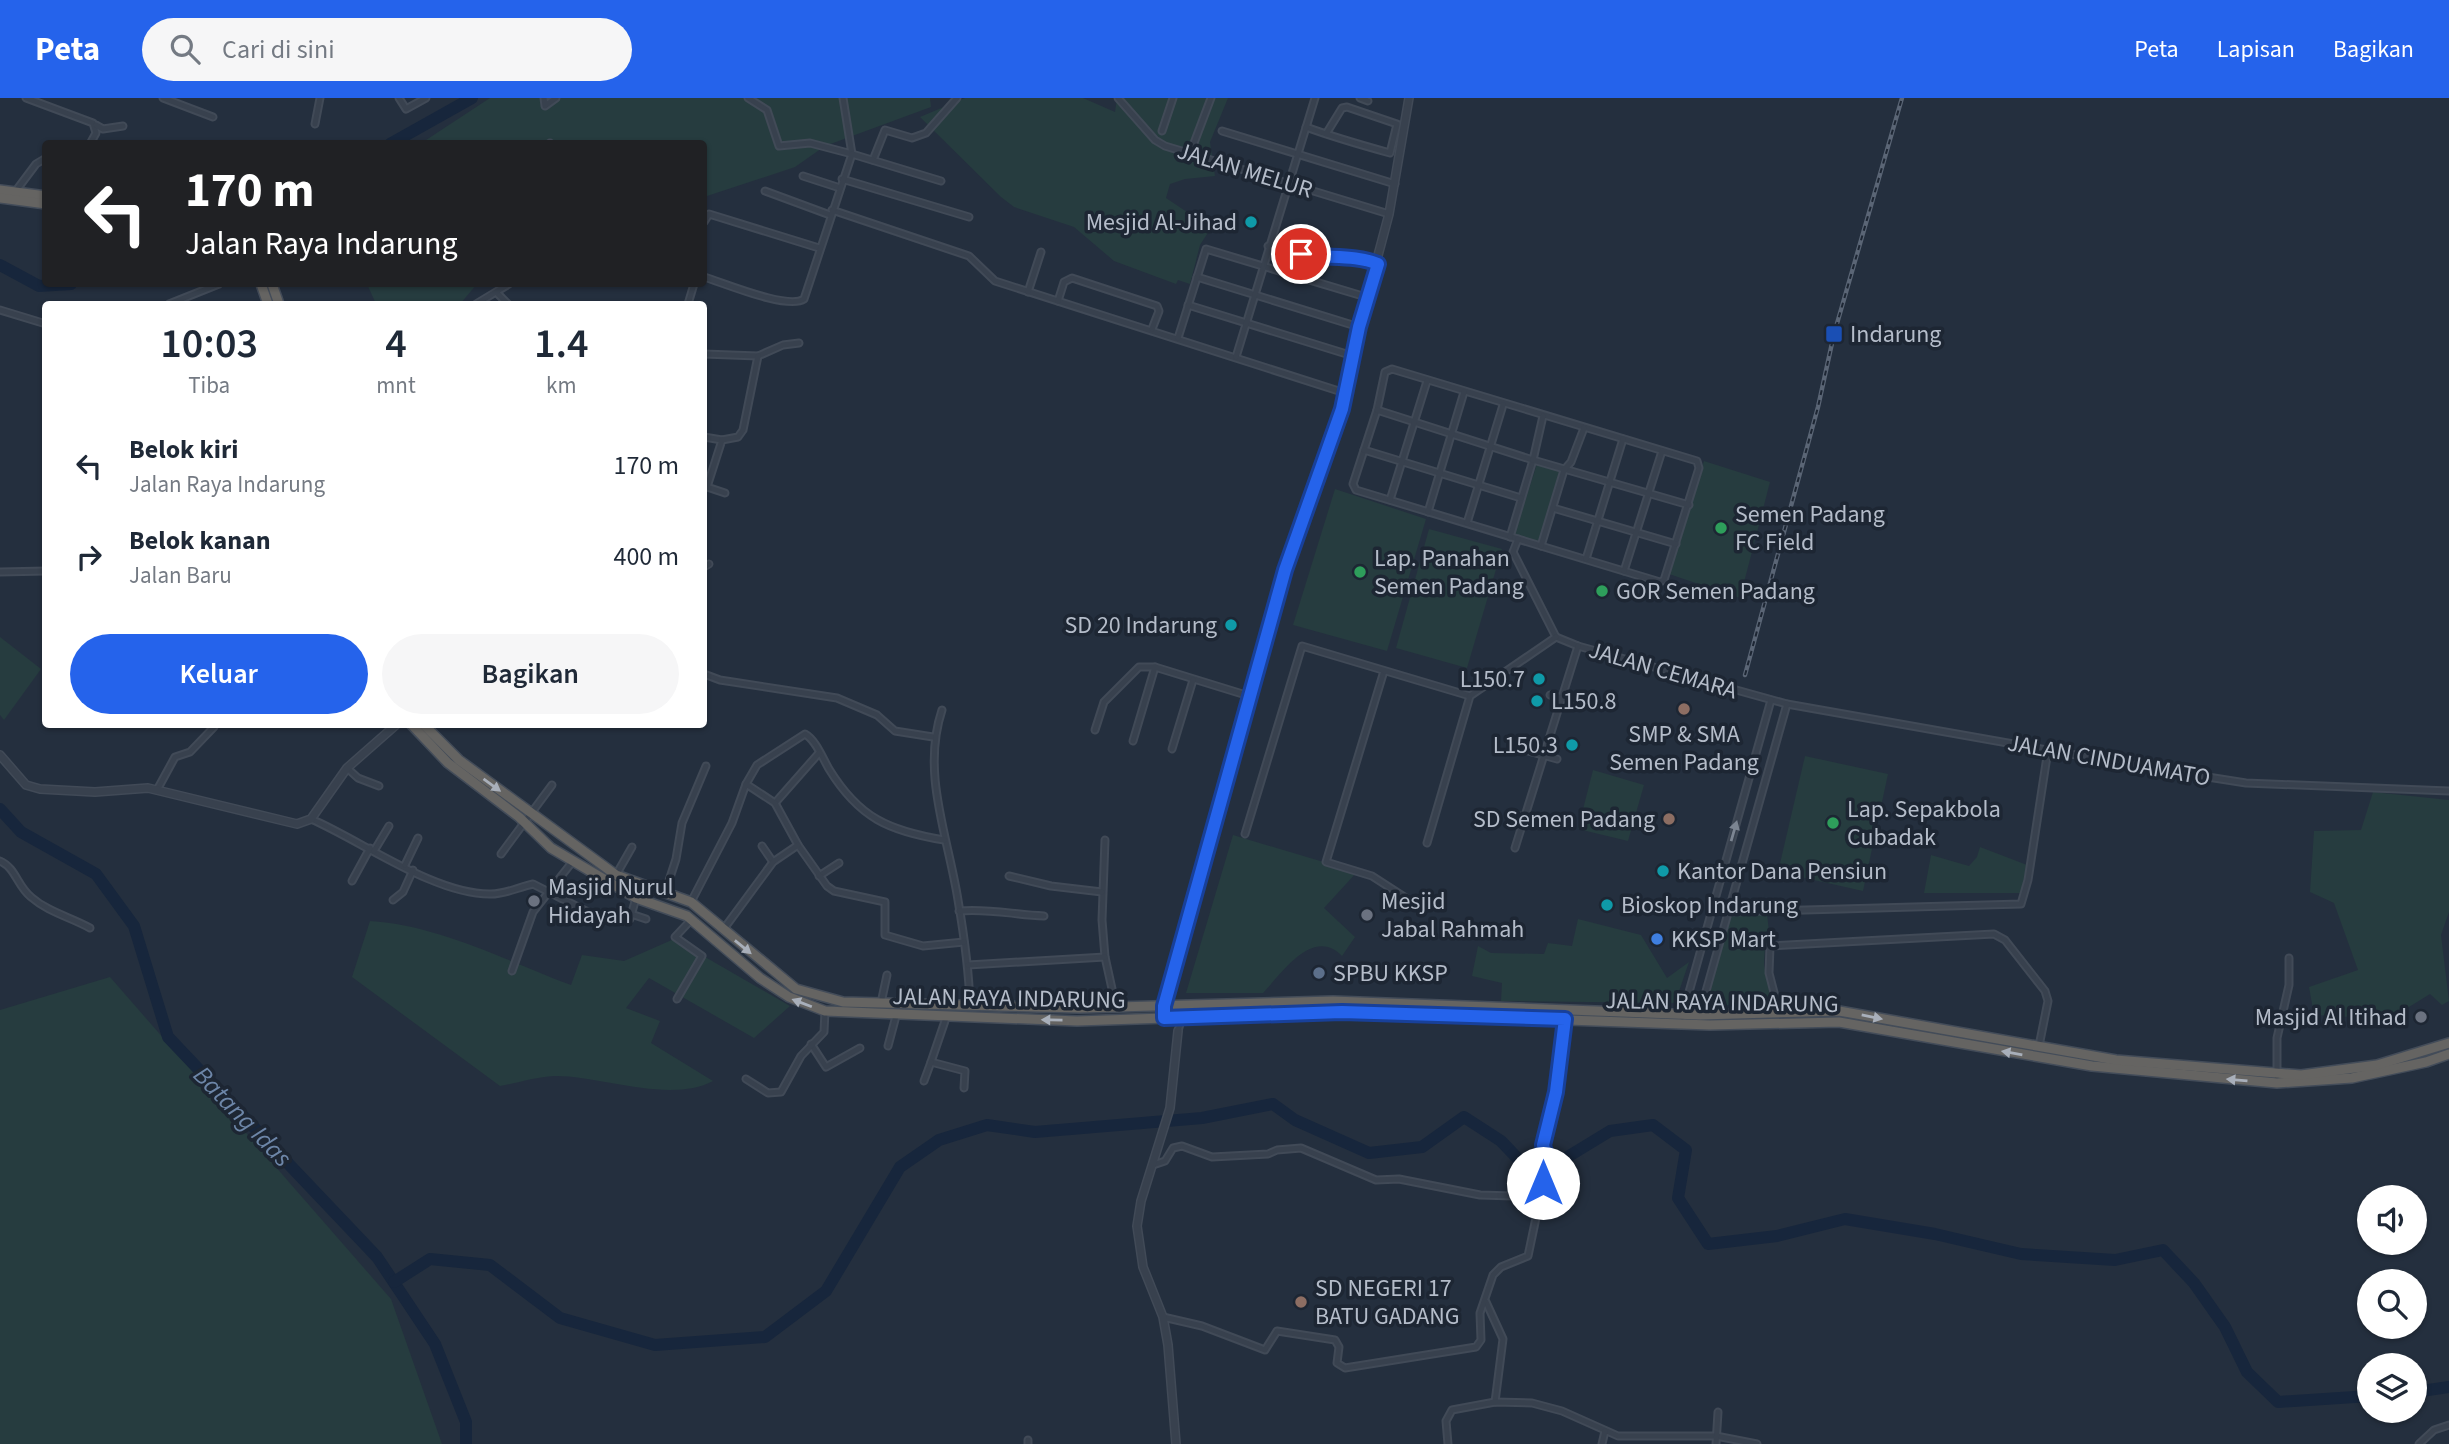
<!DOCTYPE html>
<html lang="id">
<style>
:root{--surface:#fff;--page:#f6f6f7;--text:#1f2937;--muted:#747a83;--accent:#2563eb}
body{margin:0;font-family:"Source Sans 3",sans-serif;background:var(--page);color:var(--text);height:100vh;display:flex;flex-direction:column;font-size:26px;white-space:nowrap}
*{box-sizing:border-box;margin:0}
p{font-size:23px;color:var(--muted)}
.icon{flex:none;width:38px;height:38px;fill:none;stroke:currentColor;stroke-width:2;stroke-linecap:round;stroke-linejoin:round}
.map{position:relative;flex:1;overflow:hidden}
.details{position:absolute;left:42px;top:203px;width:665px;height:427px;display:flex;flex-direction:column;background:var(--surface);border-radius:7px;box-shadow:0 2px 5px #0004}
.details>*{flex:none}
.guide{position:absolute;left:42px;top:42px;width:665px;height:147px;border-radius:7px;box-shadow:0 2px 5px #0004;background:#202124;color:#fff;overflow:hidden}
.controls{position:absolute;left:2357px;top:1087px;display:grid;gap:14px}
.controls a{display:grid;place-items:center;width:70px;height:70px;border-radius:50%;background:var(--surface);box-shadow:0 2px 5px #0004;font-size:35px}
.pin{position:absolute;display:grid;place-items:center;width:60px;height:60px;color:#fff;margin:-30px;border:4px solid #fff;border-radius:50%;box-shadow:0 2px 7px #0007}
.me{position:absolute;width:77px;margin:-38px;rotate:0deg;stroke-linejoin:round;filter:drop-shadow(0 0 5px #0008)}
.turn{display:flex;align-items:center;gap:24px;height:147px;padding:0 28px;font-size:32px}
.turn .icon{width:91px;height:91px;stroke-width:2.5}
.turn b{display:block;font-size:49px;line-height:60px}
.eta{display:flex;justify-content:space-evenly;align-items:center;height:119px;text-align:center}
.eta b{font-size:42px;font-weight:600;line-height:49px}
.primary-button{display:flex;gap:14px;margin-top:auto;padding:14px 28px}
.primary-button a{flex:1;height:80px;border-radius:42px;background:var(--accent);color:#fff;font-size:28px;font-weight:600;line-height:80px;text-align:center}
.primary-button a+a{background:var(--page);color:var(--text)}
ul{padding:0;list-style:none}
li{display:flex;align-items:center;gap:21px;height:91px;padding:0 28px}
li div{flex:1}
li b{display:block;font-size:26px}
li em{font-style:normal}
header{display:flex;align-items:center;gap:42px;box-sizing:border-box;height:98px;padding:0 35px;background:var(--accent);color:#fff}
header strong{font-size:33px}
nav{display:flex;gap:38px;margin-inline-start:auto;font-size:24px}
.search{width:490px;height:63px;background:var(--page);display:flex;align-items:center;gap:18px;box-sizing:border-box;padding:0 24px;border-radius:38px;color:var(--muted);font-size:26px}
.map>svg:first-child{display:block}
.green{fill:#263c3f}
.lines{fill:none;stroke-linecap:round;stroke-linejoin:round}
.river{stroke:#17263c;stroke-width:12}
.minor-casing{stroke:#414a57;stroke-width:9}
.tertiary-casing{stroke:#414a57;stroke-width:10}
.trunk-casing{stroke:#434c59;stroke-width:12}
.minor{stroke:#38414e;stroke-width:5}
.tertiary{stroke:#38414e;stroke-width:7}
.trunk{stroke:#656462;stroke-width:9}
.rail-casing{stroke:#5a6575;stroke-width:4.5}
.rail{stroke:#1d2633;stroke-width:2;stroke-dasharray:5;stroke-linecap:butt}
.oneway{fill:#a8afba}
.oneway2{fill:#7c8592}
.route-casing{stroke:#184099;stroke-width:18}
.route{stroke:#2563eb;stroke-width:12}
.culture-dot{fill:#0f9aa8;stroke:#1d2633;stroke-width:2.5}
.transit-dot{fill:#1a4fb4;stroke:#1d2633;stroke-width:2.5}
.leisure-dot{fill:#2e9e5b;stroke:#1d2633;stroke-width:2.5}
.education-dot{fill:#8d6e63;stroke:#1d2633;stroke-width:2.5}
.worship-dot{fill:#6b7280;stroke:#1d2633;stroke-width:2.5}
.shop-dot{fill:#3f7fe0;stroke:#1d2633;stroke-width:2.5}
.service-dot{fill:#5c6f8a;stroke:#1d2633;stroke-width:2.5}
.labels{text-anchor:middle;stroke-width:7;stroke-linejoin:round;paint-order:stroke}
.street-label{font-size:24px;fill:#b4bcc9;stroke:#1d2633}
.poi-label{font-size:24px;fill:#b4bcc9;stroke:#1d2633;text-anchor:start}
.water-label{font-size:26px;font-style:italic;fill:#6d86a8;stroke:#1d2633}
</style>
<header>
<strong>Peta</strong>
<div class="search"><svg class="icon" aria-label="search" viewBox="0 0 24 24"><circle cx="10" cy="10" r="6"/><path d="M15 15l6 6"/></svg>Cari di sini</div>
<nav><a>Peta</a><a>Lapisan</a><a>Bagikan</a></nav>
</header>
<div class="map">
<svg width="2449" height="1346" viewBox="0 0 2449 1346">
<rect width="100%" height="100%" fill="#242f3e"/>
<!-- green -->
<g class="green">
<path d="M490,0H930L931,9L825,48L795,69L704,99V46H420Z"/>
<path d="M965,0H1083L1115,14L1117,0H1228L1210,44L1215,78L1185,81L1170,86L1166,100L1211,130L1200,147L1190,186L1178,182L1176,186L1114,163L1074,129L1014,109L1001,99L920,19Z"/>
<path d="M367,186H366H477L460,206H376Z"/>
<path d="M1704,363L1770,384L1740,500L1669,476Z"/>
<path d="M1537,366L1562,374L1538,444L1514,436Z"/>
<path d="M1335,391L1426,421L1387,553L1293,527Z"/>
<path d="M1429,431L1502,451L1467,570L1396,550Z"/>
<path d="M0,539L41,571L4,622L0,617Z"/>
<path d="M1805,658L1888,676L1863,793L1778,774Z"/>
<path d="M1593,672L1644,687L1628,743L1578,731Z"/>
<path d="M2373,694L2449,702V814L2441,837L2449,903L2442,907L2430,896L2396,917L2369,920L2314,917L2309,889L2358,872L2334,805L2310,794L2314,733L2361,732Z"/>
<path d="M1233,737L1357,774L1324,810L1355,839L1342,858C1313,828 1282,875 1263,895H1186Z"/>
<path d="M1980,749L2027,767L2021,795H1924L1931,757L1969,768L1977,759Z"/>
<path d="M1727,816H1767L1770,842L1765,847L1764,867L1774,907H1701Z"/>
<path d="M1578,821L1641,837L1667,880L1689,864L1675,905L1501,903L1502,885L1472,878L1478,848L1491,855L1544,856L1548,845L1572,848Z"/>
<path d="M370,823C438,827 507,863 571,887L582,857L624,863L674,841L790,908L754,940L649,880L626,910L660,923L651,945L713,983C670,1006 599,977 554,978C536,979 517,985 500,988L352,879Z"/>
<path d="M110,879L391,1201L442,1346H0V912Z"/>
</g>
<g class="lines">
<!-- river -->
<g class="river">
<path d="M390,46L472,0"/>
<path d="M0,167L39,188L71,186"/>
<path d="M0,711L21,734L96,776L134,828L168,939L377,1159L435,1246L466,1324V1346"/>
<path d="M394,1184L430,1161L490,1167L560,1220L655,1247L765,1239L826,1193L900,1069L939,1042L987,1027L1035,1034L1202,1020L1273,1006L1295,1022L1369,1055L1422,1049L1464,1019L1501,1043L1540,1084L1569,1058L1610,1033L1653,1027L1686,1052L1678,1100L1708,1146L1777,1138L1845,1121L1935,1136L2021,1156L2115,1162L2163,1152L2194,1185L2225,1229L2247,1274L2278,1304L2370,1298"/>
<path d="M2415,1294L2449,1289"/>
</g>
<!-- minor casing -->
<g class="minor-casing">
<g id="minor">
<path d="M26,0L93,25L96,35L90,46"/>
<path d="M163,0L213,19"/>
<path d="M399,0L406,11L426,0"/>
<path d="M544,0L545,8L556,0"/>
<path d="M748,0L767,12L779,48L810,45L852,56L843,0"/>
<path d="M1118,0L1155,42L1165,48L1389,116"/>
<path d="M1360,0L1368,3"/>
<path d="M315,26L320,0"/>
<path d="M96,27L103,31L123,28"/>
<path d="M1306,29C1333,39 1361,47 1390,55L1397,26L1347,9L1342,10L1326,36"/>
<path d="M1162,33L1173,0"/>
<path d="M1222,33L1395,86"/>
<path d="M550,45L551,46"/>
<path d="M1194,45L1211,0"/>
<path d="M873,62L885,32L912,40L926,35L957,0"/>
<path d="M803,78L840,90"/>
<path d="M842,81L969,119"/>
<path d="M765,93L830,117"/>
<path d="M15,94L36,66L46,60"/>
<path d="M832,112L969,158L995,183L1345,295"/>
<path d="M704,124L709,116L819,150"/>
<path d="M1268,148L1323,160L1359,161L1378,166"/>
<path d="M704,179C724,185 788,212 804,201L852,56L941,83"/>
<path d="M1197,179L1359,229"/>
<path d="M1028,194L1041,154"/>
<path d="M497,195L508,206"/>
<path d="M1058,203L1064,184L1072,180L1157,208L1159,213L1152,231"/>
<path d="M169,206L219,186"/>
<path d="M476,206L509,186"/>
<path d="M688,206L694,186"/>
<path d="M1188,207L1353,258"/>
<path d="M0,212L46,226"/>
<path d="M1178,240L1206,151L1366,199"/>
<path d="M704,256L758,258L783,247L799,245"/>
<path d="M1236,259L1315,0"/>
<path d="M1392,271L1697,363L1699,370L1664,482L1660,484L1356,392L1353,386L1377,312L1385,274Z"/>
<path d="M1377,312L1533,362L1510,439"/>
<path d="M1543,318L1533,362L1689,407"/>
<path d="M704,339L722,342"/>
<path d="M1364,352L1521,400"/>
<path d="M725,395L707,389L722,342L738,339L743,332L758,258"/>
<path d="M1390,402L1427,283"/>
<path d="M1553,410L1676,446"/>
<path d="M1428,414L1464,294"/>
<path d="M1467,425L1503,307"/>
<path d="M1518,441L1513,454L1556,539"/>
<path d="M1541,448L1564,372L1571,364L1584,330"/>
<path d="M1586,461L1623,341"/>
<path d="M704,469L709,466"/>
<path d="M1624,473L1662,353"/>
<path d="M0,474L46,473"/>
<path d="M1556,539L1578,548L1787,606L2144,669L2246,685L2449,693"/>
<path d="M1384,573L1326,764L1372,778L1423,811"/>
<path d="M704,576L720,582L837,600L877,617L895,633L933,639"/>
<path d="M1550,597L1571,602"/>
<path d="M942,612C921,675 948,738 958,802C964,837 969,872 970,908"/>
<path d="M1095,632L1104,604L1139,569H1155"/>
<path d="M1133,643L1155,569L1249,598"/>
<path d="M1172,651L1193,582"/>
<path d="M1528,653L1557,661"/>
<path d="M347,670L358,680L379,688"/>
<path d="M746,686L757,667L805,636C816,642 823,661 829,671C859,720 889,733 944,742"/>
<path d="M157,692L175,659L190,654L214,629"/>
<path d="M775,705L819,655"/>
<path d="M1514,716L1533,723"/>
<path d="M311,721C362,743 435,797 491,796C506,796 519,789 533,786L590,815"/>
<path d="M1245,736L1302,548L1470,598"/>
<path d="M1105,742L1102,822L1105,859L1116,909"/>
<path d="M1427,745L1470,598L1556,539"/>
<path d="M762,748L773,764"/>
<path d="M1515,750L1578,548"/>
<path d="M374,753L389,728"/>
<path d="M501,756L552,687"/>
<path d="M0,763C16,770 17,788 31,799C48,814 70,819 90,830"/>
<path d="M405,767L418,740"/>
<path d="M616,777L632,749"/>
<path d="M819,778L839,765"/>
<path d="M1009,778L1051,788L1102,794"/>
<path d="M352,783L370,750"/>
<path d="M665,795L676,761L682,725L706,668"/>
<path d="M393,802L403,794L413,772"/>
<path d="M691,804L732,725L746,686L775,705L798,747L827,788L834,793L885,804V837L923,848L964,844"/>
<path d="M959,813C988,810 1015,817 1044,818"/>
<path d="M1729,814L2021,806L2028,782L2048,652"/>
<path d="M631,816L646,821"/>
<path d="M621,824L630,821L636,800"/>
<path d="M723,832L773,764L798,747"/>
<path d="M968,867L1105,859"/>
<path d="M512,873L533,814L573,763"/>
<path d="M677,901L702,858L675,839L691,822"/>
<path d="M881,905L887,877"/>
<path d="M1779,914L1769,875L1770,848L1994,836L2005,842L2045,893L2048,903L2039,948"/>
<path d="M1699,918L1787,606"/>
<path d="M1682,919L1771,602"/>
<path d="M946,920L931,964L965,973L964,990"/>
<path d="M1178,933L1186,906"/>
<path d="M811,946L826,969L860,950"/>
<path d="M888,948L896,918"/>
<path d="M2277,978V940L2289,887V860"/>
<path d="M746,981L768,995L781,994L801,958L824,934L825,913"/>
<path d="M924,983L931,964"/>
<path d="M1153,1067L1165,1063L1173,1050L1182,1048L1212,1059L1268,1056L1277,1052L1301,1050L1376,1082L1399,1081L1480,1097L1513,1098L1537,1115L1547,1062L1543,1047L1556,994L1565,921"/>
<path d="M1486,1204L1503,1241L1495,1304"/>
<path d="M1163,1219L1202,1228L1265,1252L1277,1233L1335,1242L1339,1249L1337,1265L1345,1270L1476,1249L1481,1242L1480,1215L1493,1177L1501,1169L1528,1158L1537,1115"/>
<path d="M1028,1346V1342"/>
<path d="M1448,1346L1446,1323L1452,1312L1495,1304L1532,1305L1562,1313L1618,1338H1716L1757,1346"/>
<path d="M1602,1346L1605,1333"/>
<path d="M1716,1346L1718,1314"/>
<path d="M2419,1346L2434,1332L2449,1327"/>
</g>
</g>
<!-- tertiary casing -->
<g class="tertiary-casing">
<g id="tertiary">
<path d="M0,657L26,687L40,691L95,694L148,690L297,726L311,721L347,670L397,626"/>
<path d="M1164,920L1214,721L1285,472L1342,311L1359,229L1389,116L1409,0"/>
<path d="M1176,1346L1168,1247L1163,1219L1143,1169L1137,1128L1141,1103L1170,1010L1178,933"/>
</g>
</g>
<!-- trunk casing -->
<g class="trunk-casing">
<g id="trunk">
<path d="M0,92L46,98"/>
<path d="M0,100L46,106"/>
<path d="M261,186L268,206"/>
<path d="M272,186L279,206"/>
<path d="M411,626L448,665L519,719L551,750L636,800L687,818L760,880L789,899L825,913L1077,923L1342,914L1710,927L1839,924L2092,968L2277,985L2352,980L2426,964L2449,956"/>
<path d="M423,626L459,662L616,777L691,804L796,891L843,904L1080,910L1333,903L1700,917L1839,913L2116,962L2301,977L2377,967L2449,945"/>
</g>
</g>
<!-- minor -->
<use href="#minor" class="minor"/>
<!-- tertiary -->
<use href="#tertiary" class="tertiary"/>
<!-- trunk -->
<use href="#trunk" class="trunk"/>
<!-- rail casing -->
<g class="rail-casing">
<path id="rail" d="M1745,577L1818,309L1834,236L1902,0"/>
</g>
<!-- rail -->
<use href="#rail" class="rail"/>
</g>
<!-- one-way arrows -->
<defs><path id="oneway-solid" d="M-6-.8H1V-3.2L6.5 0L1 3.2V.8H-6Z" transform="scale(1.75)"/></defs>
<g class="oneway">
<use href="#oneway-solid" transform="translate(492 687) rotate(36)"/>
<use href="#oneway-solid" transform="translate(743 849) rotate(39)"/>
<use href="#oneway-solid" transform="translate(802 905) rotate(-159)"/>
<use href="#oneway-solid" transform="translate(1872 919) rotate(11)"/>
<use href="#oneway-solid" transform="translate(1052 922) rotate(-179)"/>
<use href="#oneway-solid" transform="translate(2012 955) rotate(-170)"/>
<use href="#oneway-solid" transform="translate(2237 982) rotate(-175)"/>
</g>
<use class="oneway2" href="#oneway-solid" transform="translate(1734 733) rotate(-74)"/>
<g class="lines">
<!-- route casing -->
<g class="route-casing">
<path id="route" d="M1301,156C1326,161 1354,156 1378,166L1359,229L1342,311L1285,472L1164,908V920L1342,914L1565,921L1556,994L1543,1047L1547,1062L1543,1085"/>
</g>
<!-- route -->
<use href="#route" class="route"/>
</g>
<!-- markers -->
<g class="culture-dot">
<circle cx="1251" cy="124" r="7"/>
<circle cx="1231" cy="527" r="7"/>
<circle cx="1539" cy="581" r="7"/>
<circle cx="1537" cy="603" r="7"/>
<circle cx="1572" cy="647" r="7"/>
<circle cx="1663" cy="773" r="7"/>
<circle cx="1607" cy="807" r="7"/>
</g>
<rect class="transit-dot" x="1825" y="227" width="18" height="18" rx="3.5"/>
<g class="leisure-dot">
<circle cx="1721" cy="430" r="7"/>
<circle cx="1360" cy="474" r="7"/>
<circle cx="1602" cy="493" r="7"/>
<circle cx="1833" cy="725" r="7"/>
</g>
<g class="education-dot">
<circle cx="1684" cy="611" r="7"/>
<circle cx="1669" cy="721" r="7"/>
<circle cx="1301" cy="1204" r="7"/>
</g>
<g class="worship-dot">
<circle cx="534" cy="803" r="7"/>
<circle cx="1367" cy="817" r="7"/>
<circle cx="2421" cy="919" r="7"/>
</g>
<circle class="shop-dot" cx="1657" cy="841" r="7"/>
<circle class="service-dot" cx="1319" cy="875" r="7"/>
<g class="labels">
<!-- street labels -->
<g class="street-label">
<text transform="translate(1245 72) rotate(17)" y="8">JALAN MELUR</text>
<text transform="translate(1663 572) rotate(16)" y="8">JALAN CEMARA</text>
<text transform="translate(2109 662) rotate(10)" y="8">JALAN CINDUAMATO</text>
<text transform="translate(1009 900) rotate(1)" y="8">JALAN RAYA INDARUNG</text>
<text transform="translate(1722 904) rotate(1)" y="8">JALAN RAYA INDARUNG</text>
</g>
<!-- poi labels -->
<g class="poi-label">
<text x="1237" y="132" text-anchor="end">Mesjid Al-Jihad</text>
<text x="1850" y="244">Indarung</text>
<text x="1735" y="424">Semen Padang<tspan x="1735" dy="28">FC Field</tspan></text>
<text x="1374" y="468">Lap. Panahan<tspan x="1374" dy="28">Semen Padang</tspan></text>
<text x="1616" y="501">GOR Semen Padang</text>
<text x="1217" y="535" text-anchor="end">SD 20 Indarung</text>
<text x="1525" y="589" text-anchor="end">L150.7</text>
<text x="1551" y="611">L150.8</text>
<text x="1684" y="644" text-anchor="middle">SMP &amp; SMA<tspan x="1684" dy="28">Semen Padang</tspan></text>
<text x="1558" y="655" text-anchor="end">L150.3</text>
<text x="1847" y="719">Lap. Sepakbola<tspan x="1847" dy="28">Cubadak</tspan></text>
<text x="1655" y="729" text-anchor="end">SD Semen Padang</text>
<text x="1677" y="781">Kantor Dana Pensiun</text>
<text x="548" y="797">Masjid Nurul<tspan x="548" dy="28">Hidayah</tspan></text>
<text x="1381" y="811">Mesjid<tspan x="1381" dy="28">Jabal Rahmah</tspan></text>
<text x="1621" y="815">Bioskop Indarung</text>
<text x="1671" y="849">KKSP Mart</text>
<text x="1333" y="883">SPBU KKSP</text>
<text x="2407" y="927" text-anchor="end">Masjid Al Itihad</text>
<text x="1315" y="1198">SD NEGERI 17<tspan x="1315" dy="28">BATU GADANG</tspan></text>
</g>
<!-- water labels -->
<g class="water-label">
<text transform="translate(243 1018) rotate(46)" y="9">Batang Idas</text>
</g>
</g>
</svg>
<div class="controls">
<a><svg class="icon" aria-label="sound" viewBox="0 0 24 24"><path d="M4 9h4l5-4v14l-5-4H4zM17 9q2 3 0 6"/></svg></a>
<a><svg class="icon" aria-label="search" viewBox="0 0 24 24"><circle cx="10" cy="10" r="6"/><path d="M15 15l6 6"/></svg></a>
<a><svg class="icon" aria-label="layers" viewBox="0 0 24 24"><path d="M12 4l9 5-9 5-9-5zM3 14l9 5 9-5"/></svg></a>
</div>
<div class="pin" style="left:1301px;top:156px;background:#d93025"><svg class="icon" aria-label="arrive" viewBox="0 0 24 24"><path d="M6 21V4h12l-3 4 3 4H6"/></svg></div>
<svg class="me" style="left:1543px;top:1085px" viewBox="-20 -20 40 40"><circle r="19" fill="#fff"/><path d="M0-13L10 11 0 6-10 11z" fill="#2563eb"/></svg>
<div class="guide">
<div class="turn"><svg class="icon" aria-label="left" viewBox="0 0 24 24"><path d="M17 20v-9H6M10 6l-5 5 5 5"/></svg><div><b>170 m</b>Jalan Raya Indarung</div></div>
</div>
<section class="details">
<div class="eta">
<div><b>10:03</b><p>Tiba</p></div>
<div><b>4</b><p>mnt</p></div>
<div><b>1.4</b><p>km</p></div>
</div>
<ul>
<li><svg class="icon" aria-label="left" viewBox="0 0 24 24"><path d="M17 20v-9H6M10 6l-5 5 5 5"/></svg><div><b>Belok kiri</b><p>Jalan Raya Indarung</p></div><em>170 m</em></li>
<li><svg class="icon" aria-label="right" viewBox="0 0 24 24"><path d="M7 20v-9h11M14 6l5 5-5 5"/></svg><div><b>Belok kanan</b><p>Jalan Baru</p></div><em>400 m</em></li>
</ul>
<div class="primary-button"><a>Keluar</a><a>Bagikan</a></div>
</section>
</div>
